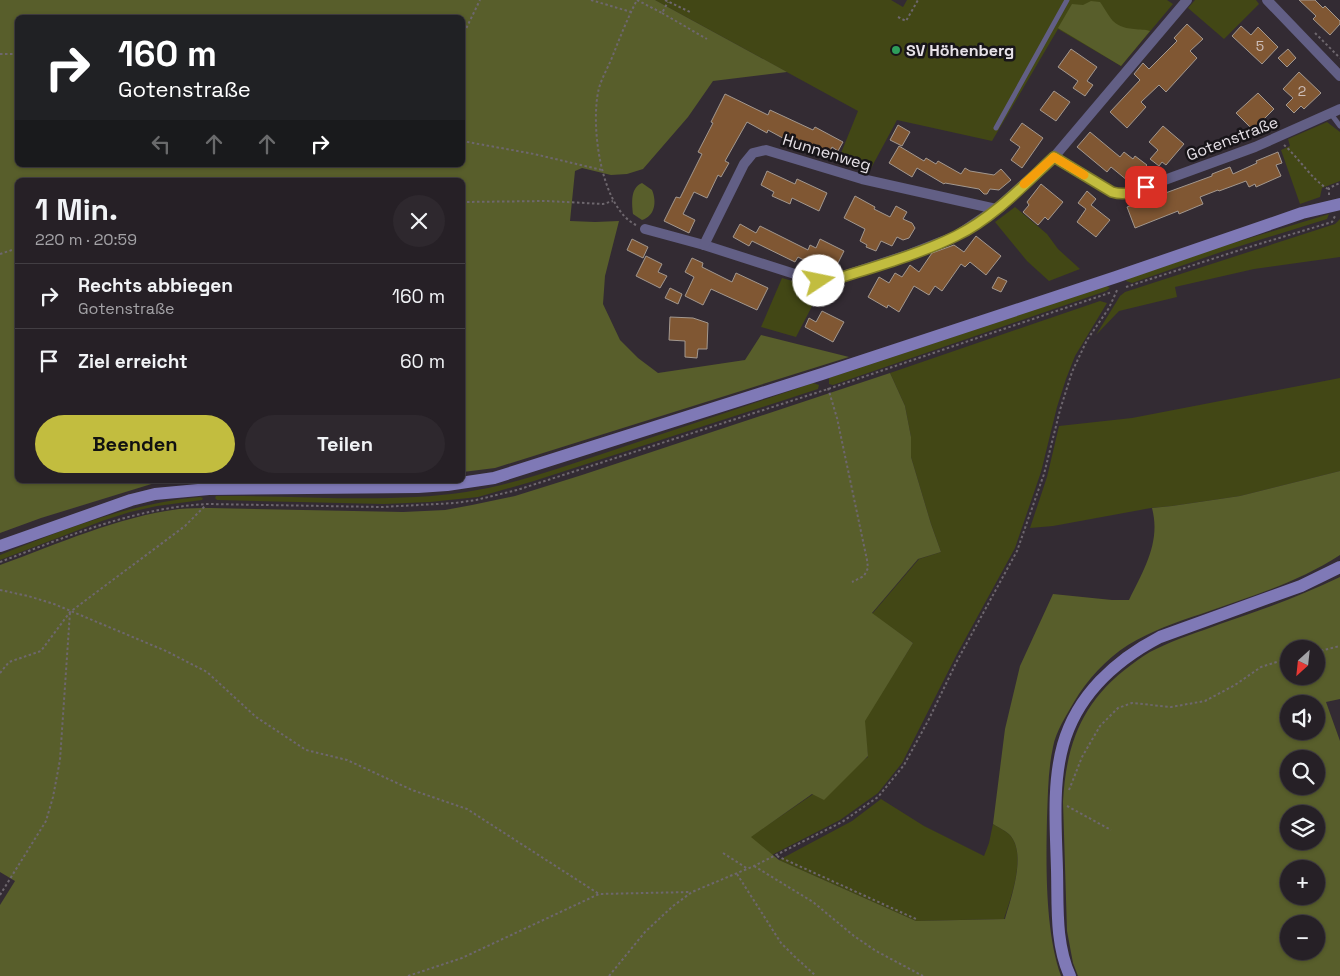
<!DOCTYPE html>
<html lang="de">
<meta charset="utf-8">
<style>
:root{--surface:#262026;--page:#2e282e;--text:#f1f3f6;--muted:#a4a3a7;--line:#423e43;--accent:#c2bd3f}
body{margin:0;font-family:"Space Grotesk",sans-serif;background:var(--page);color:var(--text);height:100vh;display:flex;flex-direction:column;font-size:19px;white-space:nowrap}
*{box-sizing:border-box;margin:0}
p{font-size:16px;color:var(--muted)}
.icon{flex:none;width:28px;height:28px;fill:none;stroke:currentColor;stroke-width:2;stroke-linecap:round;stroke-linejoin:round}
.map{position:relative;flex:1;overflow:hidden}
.drawer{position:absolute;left:15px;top:178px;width:450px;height:305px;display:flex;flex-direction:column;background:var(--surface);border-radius:8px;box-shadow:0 1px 4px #0004,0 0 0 1px var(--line)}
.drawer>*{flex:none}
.top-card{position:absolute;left:15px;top:15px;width:450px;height:152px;border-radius:8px;box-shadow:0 1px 4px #0004,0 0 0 1px var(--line);background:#202124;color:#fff;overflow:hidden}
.needle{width:32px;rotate:207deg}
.controls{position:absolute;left:1280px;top:640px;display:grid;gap:10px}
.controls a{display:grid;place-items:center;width:45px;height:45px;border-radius:50%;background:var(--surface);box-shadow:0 1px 4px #0004,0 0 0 1px var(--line);font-size:25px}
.pin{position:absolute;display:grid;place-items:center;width:42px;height:42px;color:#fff;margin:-21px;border-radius:10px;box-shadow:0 2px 8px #0006}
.me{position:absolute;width:55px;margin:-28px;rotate:79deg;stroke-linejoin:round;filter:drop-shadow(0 0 4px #0008)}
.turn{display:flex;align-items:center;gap:18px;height:105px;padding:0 20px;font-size:22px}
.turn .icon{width:65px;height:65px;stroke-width:2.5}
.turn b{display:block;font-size:35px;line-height:42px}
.lanes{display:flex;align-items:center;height:48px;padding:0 20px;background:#0003;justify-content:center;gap:25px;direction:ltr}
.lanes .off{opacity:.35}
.round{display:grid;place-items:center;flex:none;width:52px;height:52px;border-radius:26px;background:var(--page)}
.overview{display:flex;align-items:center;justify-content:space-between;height:85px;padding:0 20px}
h1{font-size:30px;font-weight:600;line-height:38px}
.cta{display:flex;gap:10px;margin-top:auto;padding:10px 20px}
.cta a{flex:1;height:58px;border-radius:30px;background:var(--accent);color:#111;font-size:20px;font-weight:600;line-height:58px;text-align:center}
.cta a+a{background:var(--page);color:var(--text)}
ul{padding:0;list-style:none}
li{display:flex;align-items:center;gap:15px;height:65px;padding:0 20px;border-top:1px solid var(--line)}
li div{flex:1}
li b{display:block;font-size:19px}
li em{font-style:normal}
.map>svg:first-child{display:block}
.green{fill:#424715}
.forest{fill:#585e2b;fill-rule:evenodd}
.building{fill:#805733;stroke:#a3988f}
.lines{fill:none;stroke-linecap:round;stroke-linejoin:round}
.path{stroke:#6e676e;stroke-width:2;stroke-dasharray:2.5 2.5;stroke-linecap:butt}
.service{stroke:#625f85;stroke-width:5}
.minor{stroke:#625f85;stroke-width:10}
.secondary{stroke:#7f79b6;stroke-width:12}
.route-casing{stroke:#7e7b29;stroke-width:12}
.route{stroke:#c2bd3f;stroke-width:9}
.slow{stroke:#f59e0b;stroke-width:9}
.leisure-dot{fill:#2e9e5b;stroke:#181519;stroke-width:2}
.labels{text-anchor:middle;stroke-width:5;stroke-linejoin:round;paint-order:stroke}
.number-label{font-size:14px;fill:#cdbfbb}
.poi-label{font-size:16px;font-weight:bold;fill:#e7e2e8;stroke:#181519;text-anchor:start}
.street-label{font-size:16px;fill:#e7e2e8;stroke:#181519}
</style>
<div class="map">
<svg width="1340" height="976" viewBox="0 0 1340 976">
<rect width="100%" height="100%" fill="#332b33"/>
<!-- green -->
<g class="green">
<path d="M655,0H891L903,7L907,0H1167L1173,4L1121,66L1058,29L992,141L897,120L869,172L837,163L858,111Z"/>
<path d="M1195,0H1256L1259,4L1224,39L1188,8Z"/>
<path d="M1327,122L1340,132V181L1322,188L1320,197L1300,204L1281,150L1290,146L1288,139Z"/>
<path d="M1015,207L1047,234L1058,249L1080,269L1049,281L1027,261L995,222Z"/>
<path d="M1329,214L1327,219L1221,252L1132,283L1126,281L1127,279L1217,248Z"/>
<path d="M1340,219V257L1254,269L1175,287L1177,297L1119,311L1096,335L1120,296L1125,292L1335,224Z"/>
<path d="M782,278L821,289L796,337L761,327Z"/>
<path d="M1107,286L1110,288L1106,291L833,385L829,384V378Z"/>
<path d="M1100,301L1107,303L1075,356L1066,379L1057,407L1041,472L1015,548L957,654L902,763L878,793L871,798L840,820L772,855L750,837L868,757L864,721L913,643L872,614L919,559L941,552L931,524L911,457V437L905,406L890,373Z"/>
<path d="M1340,378V471L1240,496L1172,506L1151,508L1053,526L1030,528L1047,477L1059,426L1132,418Z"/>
<path d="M813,383L819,385L818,389L534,481L478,497L430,502L384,504L217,500L215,498L216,496C299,495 385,504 466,492C513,485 559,468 605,453C674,430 744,407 813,383Z"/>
<path d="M200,497L203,498L202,500L157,506L130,512L102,521L0,560V555C65,529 130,503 200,497Z"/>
<path d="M881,799L924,826L984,856L989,843L993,824C998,827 1006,831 1010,835C1027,854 1011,898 1004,919L916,921L779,860L852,821Z"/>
</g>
<!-- forest -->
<g class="forest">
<path d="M0,0H655L787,72L713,81L688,117L643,169L627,174L611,175L582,168L575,171L570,221L595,222L619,221L605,276L603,304L620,340L638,358L658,373L745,360L761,335L849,357L495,468L463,472L462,180H18V480H180L158,482L41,518L0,533ZM18,18H462V165H18Z"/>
<path d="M1091,1L1100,2C1111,17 1111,27 1134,29C1140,30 1145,29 1150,31L1121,66L1058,28L1072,4L1083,5Z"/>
<path d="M642,183L652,190C657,202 655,216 642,220L633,214C632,203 630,188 642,183Z"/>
<path d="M890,373L905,406L911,437V457L931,524L941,552L918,559L872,613L913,643L865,721L868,756L824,800L812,794L751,837L779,860L916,921L1005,919C1011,898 1027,854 1010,835C1006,831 998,827 993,824L1005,729L1020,666L1053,594L1112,600H1129C1144,569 1161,542 1152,508L1172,506L1240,496L1340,471V555C1297,583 1249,597 1201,614C1176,622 1151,631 1128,645C1106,659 1087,680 1074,702C1066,716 1056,731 1053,747C1048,770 1048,794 1047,818C1046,866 1045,931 1061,976H0V905L15,881L0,872V565C58,544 117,517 179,509C189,508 200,508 210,508L403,512L445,510L472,505L515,496L582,475Z"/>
<path d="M1340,577V699L1326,702L1340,741V976H1078L1073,963L1067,931L1063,802C1066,744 1082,701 1131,665C1139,659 1147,653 1156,649C1176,639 1199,632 1220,624C1261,610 1301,596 1340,577ZM1289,649H1316V676H1289ZM1289,704H1316V731H1289ZM1289,759H1316V786H1289ZM1289,814H1316V841H1289ZM1289,869H1316V896H1289ZM1289,924H1316V951H1289Z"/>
</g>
<!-- building -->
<g class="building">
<path d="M1299,0H1315L1323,8L1325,6L1340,21V24L1330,35L1313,19L1316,16Z"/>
<path d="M1187,24L1203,39L1190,51L1197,58L1166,92L1159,85L1141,102L1146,107L1127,128L1110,112L1140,80L1134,74L1143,63L1149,69L1177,41L1174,38Z"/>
<path d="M1241,26L1251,35L1258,27L1278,47L1262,64L1232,36Z"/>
<path d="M1071,49L1097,67L1087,81L1093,85L1085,96L1073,88L1078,81L1058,67Z"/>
<path d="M1288,49L1296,58L1287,67L1278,58Z"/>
<path d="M1299,72L1321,93L1304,109L1301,106L1294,113L1286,105L1293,98L1283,89Z"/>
<path d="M1054,91L1070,102L1056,121L1040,110Z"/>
<path d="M1258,93L1274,109L1261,122L1267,128L1259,136L1236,113Z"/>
<path d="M725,94L768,115L770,110L813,130L815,127L843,142L838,151L832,147L827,156L805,144L804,147L791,140L790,142L768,130L767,133L747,122L725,161L729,163L721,177L718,175L707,198L694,192L683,214L695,220L689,233L664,221L676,197L680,198L702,154L698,152L713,123L711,122Z"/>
<path d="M1022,123L1043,138L1022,168L1011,160L1020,147L1010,140Z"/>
<path d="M898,125L910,132L902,146L890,140Z"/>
<path d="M1163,126L1184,144L1166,165L1162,162L1159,166L1150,159L1158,150L1149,142Z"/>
<path d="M1090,132L1120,157L1124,152L1133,159L1135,156L1147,165L1139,174L1136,172L1128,181L1111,167L1107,172L1077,147Z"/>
<path d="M899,146L924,161L926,158L936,164L938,161L961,174L965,168L970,171L994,175L1001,169L1011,180L999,190L990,189L987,194H984L979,189L945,183L944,184L917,168L912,177L889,163Z"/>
<path d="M1278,152L1282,163L1276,165L1281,176L1256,187L1255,184L1249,187L1246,181L1219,191L1218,190L1200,197L1203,204L1179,214L1178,211L1135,228L1127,207L1212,176V174L1230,167L1233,174L1257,163L1256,161Z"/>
<path d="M767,171L795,184L797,179L827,193L819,211L792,198L790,204L772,196L774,192L761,185Z"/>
<path d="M1041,184L1063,202L1048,220L1045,217L1038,225L1023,212L1029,205L1027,202Z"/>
<path d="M1087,191L1096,199L1091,205L1110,220L1096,237L1077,222L1086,209L1078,203Z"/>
<path d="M855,196L875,207L874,209L890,217L896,206L907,212L903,219L912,223L915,228L909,238L903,240L897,237L892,246L881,241L876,251L866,247L867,245L860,241L865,229L844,218Z"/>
<path d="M740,224L756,233L760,226L808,250L810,245L816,248L820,239L844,251L835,269L816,260L814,265L798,257L795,262L752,241L749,246L733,237Z"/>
<path d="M976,236L1001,256L986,275L970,262L965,267L961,264L942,291L935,286L929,295L914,286L899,312L888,305L887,308L868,297L879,277L889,283L895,273L902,277L910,265L919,272L932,253L954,245L964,252Z"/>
<path d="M632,239L648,247L643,258L627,250Z"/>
<path d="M646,256L662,264L658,272L667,276L660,288L636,276Z"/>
<path d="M692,258L703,263L702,267L732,282L736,273L768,288L757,310L711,289L703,305L685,296L694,277L685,272Z"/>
<path d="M998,277L1007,281L1001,292L992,288Z"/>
<path d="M670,288L682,294L678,304L665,298Z"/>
<path d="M822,311L844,322L833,342L805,327L809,318L816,322Z"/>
<path d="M670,317L693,318L708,323L707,349H698L697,358L685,357V341L669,340Z"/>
</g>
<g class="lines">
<!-- path -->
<g class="path">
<path d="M591,0L631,12"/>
<path d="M637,0L662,13L668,2"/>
<path d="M665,0L690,12"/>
<path d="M662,13L707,39"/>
<path d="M898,17L906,21L918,0"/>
<path d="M1315,33L1340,58"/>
<path d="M462,37L480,0"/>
<path d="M0,54H18"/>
<path d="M462,141L534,154L602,170"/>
<path d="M1284,145C1299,158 1312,180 1328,189"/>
<path d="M1329,195V188L1340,183"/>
<path d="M462,202L547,201L603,204L613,201"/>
<path d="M636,225C600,207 590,123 599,88C602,78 607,69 611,60C619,40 627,19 637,0"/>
<path d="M0,254L18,248"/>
<path d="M1126,287L1246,248L1332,222L1335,216"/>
<path d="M828,388L837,418L867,560L868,568L864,576L852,582"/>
<path d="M0,562C68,536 134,508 207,504L382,507L455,503L476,500L517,490L828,389L1112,292"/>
<path d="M0,590L28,596L54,604L166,651L207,672L256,717L306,750L347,760L412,790L467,809L599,894"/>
<path d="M1316,652L1340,646"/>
<path d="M0,673L9,662L41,651L70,612L185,526L206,505"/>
<path d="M1069,790L1082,757L1100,726L1118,708L1132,703L1171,707L1205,701L1235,685L1261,667L1289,658"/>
<path d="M1067,806L1111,830"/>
<path d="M723,853L748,869"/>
<path d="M777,856L916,919"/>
<path d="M754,866L813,902L854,936L876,951L923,976"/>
<path d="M737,874L781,943L794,956L816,976"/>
<path d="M0,895L46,821L53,797L60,760L70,612"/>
<path d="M408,976L462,958L599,894L691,892"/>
<path d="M609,976L645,932L673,906L692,892L754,866L842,822L878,797L904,765L929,719L957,661L1017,551L1044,474L1060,410L1072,372L1087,340L1109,308L1118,288"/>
</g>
<!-- service -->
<g class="service">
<path d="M1331,114L1340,126"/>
<path d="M996,128L1067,0"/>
</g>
<!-- minor -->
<g class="minor">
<path d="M1267,0L1340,76"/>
<path d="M1054,157L1112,192L1120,194L1129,193L1255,147L1340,109"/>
<path d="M645,229L704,245L801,276L825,282L910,254L956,236L996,209L1054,157L1187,0"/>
<path d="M704,245L744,164L753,153L766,150L862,179L996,209"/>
</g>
<!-- secondary -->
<g class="secondary">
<path d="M0,546L131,500L155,494L209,489L418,487L447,485L494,478L822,374L1116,277L1302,213L1340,204"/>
<path d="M1070,976C1055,943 1058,905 1057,870C1056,830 1052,784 1063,745C1077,695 1116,660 1160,637L1301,586L1340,567"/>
</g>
</g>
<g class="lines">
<!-- route casing -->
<g class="route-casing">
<path id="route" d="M819,281H830C870,268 918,255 956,236C993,218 1024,185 1054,157L1112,192C1125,196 1134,192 1146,187"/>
</g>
<!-- route -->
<use href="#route" class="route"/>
<!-- slow -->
<path class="slow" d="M1024,184L1054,157L1084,175"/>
</g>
<!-- markers -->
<circle class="leisure-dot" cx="896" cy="50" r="5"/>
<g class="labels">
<!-- number labels -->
<g class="number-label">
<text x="1260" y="51">5</text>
<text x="1302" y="96">2</text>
</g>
<!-- poi labels -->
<g class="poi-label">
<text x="906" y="56">SV Höhenberg</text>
</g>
<!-- street labels -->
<g class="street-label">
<text transform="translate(1232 138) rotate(-21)" y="6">Gotenstraße</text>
<text transform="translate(827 152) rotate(17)" y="6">Hunnenweg</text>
</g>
</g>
</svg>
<div class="controls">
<a><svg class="needle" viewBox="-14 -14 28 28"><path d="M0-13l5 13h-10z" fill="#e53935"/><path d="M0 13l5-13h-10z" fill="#a4a3a7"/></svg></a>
<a><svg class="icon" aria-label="sound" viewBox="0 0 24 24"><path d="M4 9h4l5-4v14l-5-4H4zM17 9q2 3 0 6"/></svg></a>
<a><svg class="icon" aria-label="search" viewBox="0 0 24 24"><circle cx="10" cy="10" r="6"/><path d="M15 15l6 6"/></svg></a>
<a><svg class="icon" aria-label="layers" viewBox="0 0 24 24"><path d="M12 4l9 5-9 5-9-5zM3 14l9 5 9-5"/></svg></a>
<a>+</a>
<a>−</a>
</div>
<div class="pin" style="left:1146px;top:187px;background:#d93025"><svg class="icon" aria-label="arrive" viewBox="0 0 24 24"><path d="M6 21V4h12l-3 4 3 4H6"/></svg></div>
<svg class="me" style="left:819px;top:281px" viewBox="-20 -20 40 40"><circle r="19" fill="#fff"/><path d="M0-13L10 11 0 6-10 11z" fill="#c2bd3f"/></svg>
<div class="top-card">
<div class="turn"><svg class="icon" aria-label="right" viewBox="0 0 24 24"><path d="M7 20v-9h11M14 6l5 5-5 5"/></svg><div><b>160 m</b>Gotenstraße</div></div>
<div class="lanes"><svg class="icon off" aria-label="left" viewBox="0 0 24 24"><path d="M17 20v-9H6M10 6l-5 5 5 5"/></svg><svg class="icon off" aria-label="ahead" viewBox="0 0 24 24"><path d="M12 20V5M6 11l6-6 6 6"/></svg><svg class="icon off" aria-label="ahead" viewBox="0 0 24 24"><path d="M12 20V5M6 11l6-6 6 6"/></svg><svg class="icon" aria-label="right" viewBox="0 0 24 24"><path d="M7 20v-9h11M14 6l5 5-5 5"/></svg></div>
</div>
<section class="drawer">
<div class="overview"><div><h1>1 Min.</h1><p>220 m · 20:59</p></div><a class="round"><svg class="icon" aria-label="close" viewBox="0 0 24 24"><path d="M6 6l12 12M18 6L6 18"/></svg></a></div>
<ul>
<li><svg class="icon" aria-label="right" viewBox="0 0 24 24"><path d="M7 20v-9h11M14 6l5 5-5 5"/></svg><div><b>Rechts abbiegen</b><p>Gotenstraße</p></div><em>160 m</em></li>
<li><svg class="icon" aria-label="arrive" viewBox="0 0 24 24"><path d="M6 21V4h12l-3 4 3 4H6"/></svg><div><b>Ziel erreicht</b></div><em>60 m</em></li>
</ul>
<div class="cta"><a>Beenden</a><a>Teilen</a></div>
</section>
</div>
